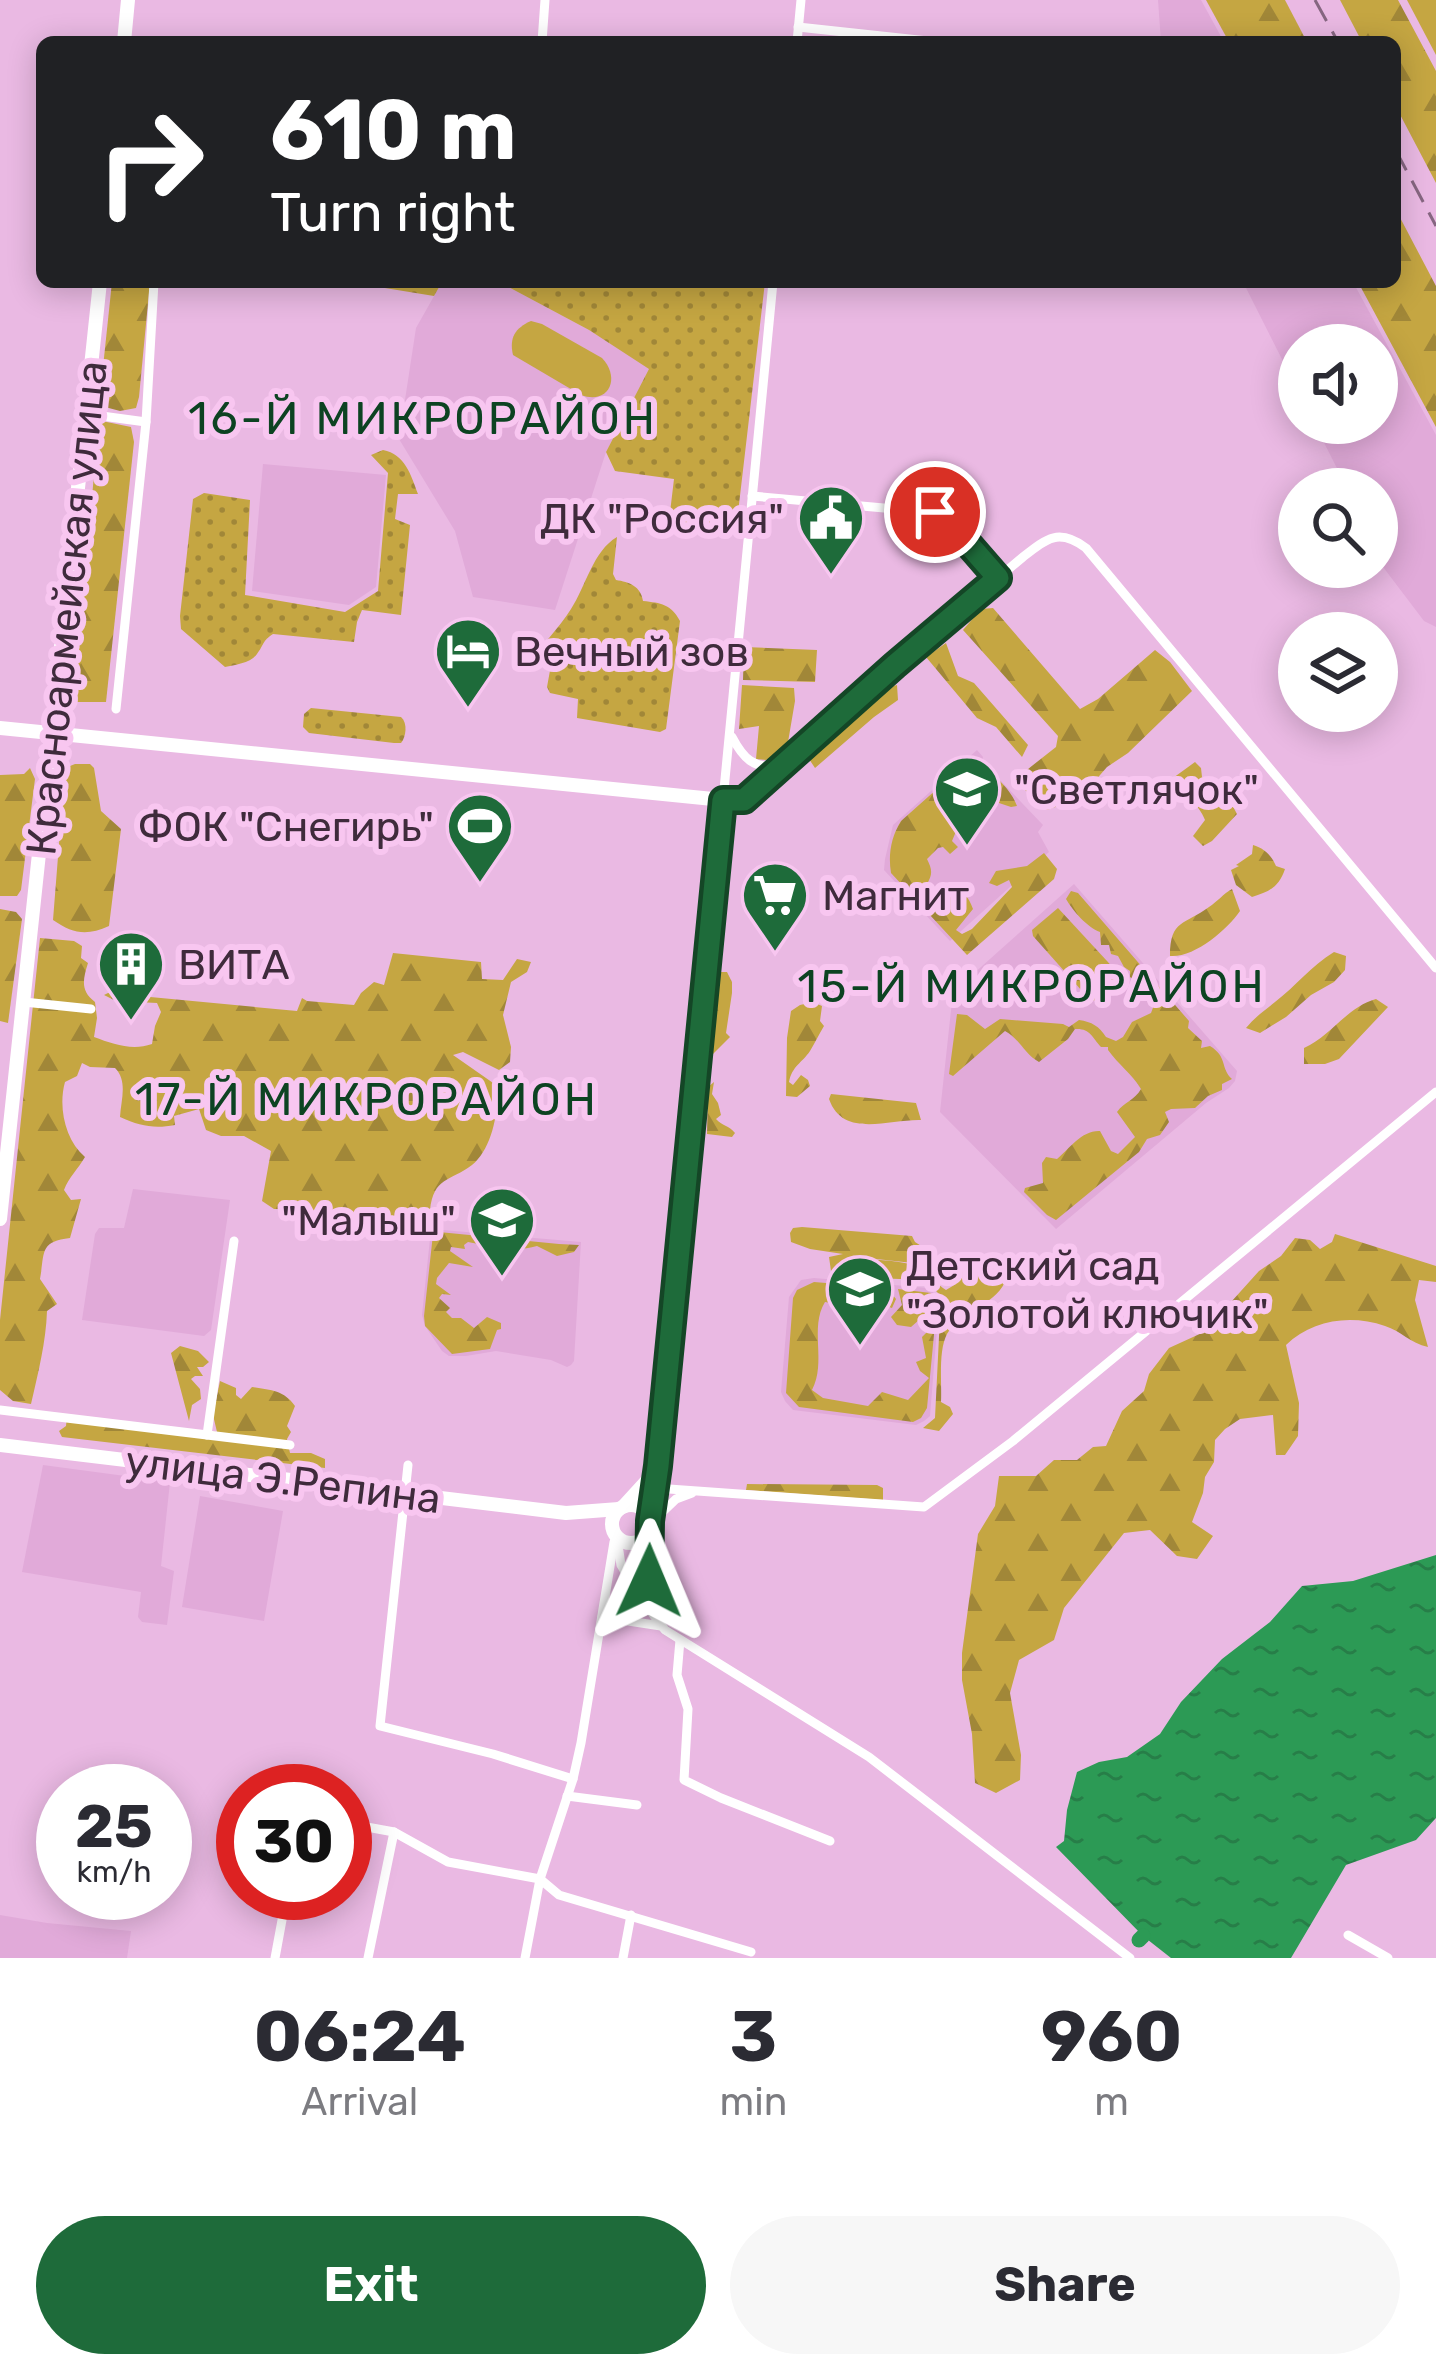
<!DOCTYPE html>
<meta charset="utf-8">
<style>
:root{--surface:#fff;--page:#f7f7f7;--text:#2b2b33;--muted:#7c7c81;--accent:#1e6b3a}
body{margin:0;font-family:Rubik,sans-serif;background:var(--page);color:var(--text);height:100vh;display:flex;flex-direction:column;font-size:45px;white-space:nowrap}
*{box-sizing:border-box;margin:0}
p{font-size:39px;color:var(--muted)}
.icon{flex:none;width:66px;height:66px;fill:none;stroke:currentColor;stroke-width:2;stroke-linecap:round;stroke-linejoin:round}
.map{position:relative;height:1958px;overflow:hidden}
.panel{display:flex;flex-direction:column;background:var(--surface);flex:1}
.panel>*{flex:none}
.banner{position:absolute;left:36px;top:36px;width:1365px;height:252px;border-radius:18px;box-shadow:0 6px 30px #0003;background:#202124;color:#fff;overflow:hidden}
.tools{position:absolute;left:1278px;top:324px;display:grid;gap:24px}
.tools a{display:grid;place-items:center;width:120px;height:120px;border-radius:50%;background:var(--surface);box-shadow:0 6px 30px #0003;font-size:60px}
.speed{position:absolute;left:36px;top:1764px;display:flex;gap:24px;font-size:60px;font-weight:700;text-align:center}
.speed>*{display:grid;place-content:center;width:156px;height:156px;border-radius:50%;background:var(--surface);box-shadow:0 6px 30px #0003;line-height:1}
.speed small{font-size:30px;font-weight:400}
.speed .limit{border:18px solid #d22;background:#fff;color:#111}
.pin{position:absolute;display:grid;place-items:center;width:102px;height:102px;color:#fff;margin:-51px;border:6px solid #fff;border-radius:50%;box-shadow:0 3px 12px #0007}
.me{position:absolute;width:132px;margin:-66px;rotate:1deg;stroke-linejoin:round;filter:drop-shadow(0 0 9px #0008)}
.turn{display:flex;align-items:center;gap:42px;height:252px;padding:0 36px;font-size:54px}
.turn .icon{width:156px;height:156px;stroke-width:2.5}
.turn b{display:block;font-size:84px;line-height:102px}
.eta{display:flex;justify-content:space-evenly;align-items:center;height:204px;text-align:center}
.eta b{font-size:72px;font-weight:700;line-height:84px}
.button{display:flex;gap:24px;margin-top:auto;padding:24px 36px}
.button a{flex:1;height:138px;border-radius:72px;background:var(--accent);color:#fff;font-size:48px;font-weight:700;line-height:138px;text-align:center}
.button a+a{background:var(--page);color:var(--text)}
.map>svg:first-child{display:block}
.built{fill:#e1aad9}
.grass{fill:url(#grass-dots)}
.forest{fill:url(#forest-firs)}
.garden{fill:#c5a642}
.water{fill:url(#water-ripples)}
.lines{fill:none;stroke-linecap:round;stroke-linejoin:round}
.river{stroke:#2c9a55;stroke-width:15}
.street{stroke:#fff;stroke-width:9}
.secondary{stroke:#fff;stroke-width:14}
.rail{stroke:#866681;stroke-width:3;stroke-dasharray:24 12;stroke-linecap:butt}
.route-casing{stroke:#144626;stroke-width:30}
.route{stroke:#1e6b3a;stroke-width:21}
.labels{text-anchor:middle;stroke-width:12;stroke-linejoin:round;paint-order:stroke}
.poi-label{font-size:42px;fill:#3f2b3c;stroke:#f8c6f0;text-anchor:start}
.street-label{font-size:42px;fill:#3f2b3c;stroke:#f8c6f0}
.neighbourhood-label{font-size:45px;letter-spacing:3px;fill:#0d4322;stroke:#f8c6f0}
</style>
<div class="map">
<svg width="1436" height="1958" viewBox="0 0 1436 1958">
<defs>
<pattern id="grass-dots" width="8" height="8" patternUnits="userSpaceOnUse" patternTransform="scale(3)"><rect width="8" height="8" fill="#c5a642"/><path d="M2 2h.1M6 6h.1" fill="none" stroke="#a18738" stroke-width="1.8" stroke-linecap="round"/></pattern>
<pattern id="forest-firs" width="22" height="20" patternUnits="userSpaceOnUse" patternTransform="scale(3)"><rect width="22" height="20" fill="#c5a642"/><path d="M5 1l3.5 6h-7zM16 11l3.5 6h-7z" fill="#a18738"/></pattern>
<pattern id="water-ripples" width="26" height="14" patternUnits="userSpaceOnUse" patternTransform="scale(3)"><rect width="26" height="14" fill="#2c9a55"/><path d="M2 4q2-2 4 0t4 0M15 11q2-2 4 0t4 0" fill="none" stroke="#277e48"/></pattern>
</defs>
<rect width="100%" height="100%" fill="#eab9e3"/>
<!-- built -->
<g class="built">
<path d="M1158,0H1201L1224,42H1161Z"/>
<path d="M442,282H499L589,330L650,369L606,452L555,610L473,597L455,531L399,439L416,328Z"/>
<path d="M1243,282H1353L1436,435V627L1424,621L1377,559V489H1339L1344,482L1314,423H1377V345H1299V393Z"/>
<path d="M263,464L386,475L376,587L349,605L252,591Z"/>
<path d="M977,750L983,757L982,761L1043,825L1038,832L1049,852L950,941L884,870L885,859L893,825Z"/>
<path d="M1074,884L1237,1071L1235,1081L1229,1088L1206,1103L1056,1229L940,1112L953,992Z"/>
<path d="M133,1189L230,1200L211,1330L204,1336L82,1320L95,1234L99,1228H124Z"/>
<path d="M431,1229L581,1242L574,1361L571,1365L567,1367L551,1360L496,1351L466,1356H449L442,1351L425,1326L422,1315Z"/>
<path d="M814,1278L928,1288L938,1297L939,1304L930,1416L924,1421L916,1425L793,1410L785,1401L781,1392L789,1297L801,1280Z"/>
<path d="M43,1465L170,1482L161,1566L174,1571L167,1625L142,1622L138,1617L141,1592L22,1572Z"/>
<path d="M200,1496L283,1511L264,1621L182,1607Z"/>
<path d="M0,1915L47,1923L131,1931L127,1958H0Z"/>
</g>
<!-- grass -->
<g class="grass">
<path d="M348,282H442L434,296Z"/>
<path d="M499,282H765L736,530L669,521L674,479L615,471L606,452L649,369L589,330Z"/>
<path d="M383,450C405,454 411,475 418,494H398L395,519L410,525L401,615L362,610L357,622L354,642L273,634C262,641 264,645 257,654C251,663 235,665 225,667L181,629L180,616L193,499L204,493L250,500L245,595L345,612L378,591L388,473L371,455Z"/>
<path d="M617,537L613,574L616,580C629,582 641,586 643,601C661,603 671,604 680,621L666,729L660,732L577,718L578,699L550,693L547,687L551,665L530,663C543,643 559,628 571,609C586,586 593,551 617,537Z"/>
<path d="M311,708L401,717C408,723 406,737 401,743H394L309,733L303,727L304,714Z"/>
</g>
<!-- forest -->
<g class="forest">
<path d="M1206,0H1285L1307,42H1229Z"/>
<path d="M1340,0H1398L1436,71V183L1395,105V42H1362Z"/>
<path d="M1395,208L1436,286V427L1358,282H1395Z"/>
<path d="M112,282H150L139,397L136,408L120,411L105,407L101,386Z"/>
<path d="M102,421L131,427L134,442L106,702H74L98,429Z"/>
<path d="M993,608L1080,709L1098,699L1155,650L1170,662L1192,691L1128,753L1107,767L1087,790L1064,804L1047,810L1014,780L1056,747L1058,736L963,630L981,609Z"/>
<path d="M946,643L958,676L974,683L1028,745L1022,757L996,727L977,718L926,657Z"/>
<path d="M744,647L817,650L815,682L743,680Z"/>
<path d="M742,685L794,688L795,701L787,748L766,760L756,759L759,726L739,729Z"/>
<path d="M897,685L898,700L874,717L815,768L809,759L884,689Z"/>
<path d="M974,756L979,758L980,766C994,773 1012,791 1017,806L1011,807L990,800L980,814L982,825L978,827L964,825L957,829L952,841L958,847L950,854L943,847L938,848L927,859C932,869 933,874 927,884L935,892L929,899L932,902C951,893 963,881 973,909L956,930L962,934L972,929L1012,887L1009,880L997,886L989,883L996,871L1027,866L1044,853L1057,869L1054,879L967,955L891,873C888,855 891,837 901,821Z"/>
<path d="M1195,762L1201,768L1202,777C1217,789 1229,797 1237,814L1212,841L1203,846L1193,836L1205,820C1199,803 1181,794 1173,778Z"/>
<path d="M75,764H90L94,768L101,811L121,829L109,926C87,936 73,934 53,920L65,768Z"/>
<path d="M30,768L35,779L21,890L17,896H0V775L24,774Z"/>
<path d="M1253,845C1264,848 1272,856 1276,866L1285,869C1279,887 1269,892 1252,897L1236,885L1231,870L1239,866L1236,865L1252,854Z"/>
<path d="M1232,889L1240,911C1227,930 1194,958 1170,956C1170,919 1185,925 1209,907C1218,901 1223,894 1232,889Z"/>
<path d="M1071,891L1078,893L1189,1021L1188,1028L1202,1041L1201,1048L1210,1046C1228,1057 1220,1068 1232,1079L1222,1084V1090L1208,1096L1195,1108L1171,1109L1165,1112L1169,1122L1160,1135L1147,1139L1139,1152L1056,1220L1047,1215L1024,1192L1025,1188L1043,1183L1042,1163L1046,1157L1057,1159C1070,1148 1082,1130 1100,1131L1111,1151L1118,1154L1135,1137L1117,1112C1124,1102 1135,1100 1141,1089C1132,1074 1118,1064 1108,1050V1047H1101C1092,1037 1090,1028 1075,1029L1068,1039L1039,1062C1025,1055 1019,1038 1005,1031L953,1076L949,1074L957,1014L967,1015L985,1029L1000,1019L1063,1024L1069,1027L1079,1020C1092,1022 1099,1026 1106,1037L1116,1041L1123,1037L1132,1022L1151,1013L1154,1005L1138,983L1130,977V971L1124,967L1118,956L1111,954L1109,945H1101L1100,932C1087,927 1073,911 1066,899Z"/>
<path d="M1058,908L1119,974V986L1101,1001L1090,1000L1033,936L1032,930Z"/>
<path d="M0,909L16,912L22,919L8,1023L0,1021Z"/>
<path d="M40,938L74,941L82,946L81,958L88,963C83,979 80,991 95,1002L97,1018L94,1037C113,1044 132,1051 152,1044L155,1026L161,1012L157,1003L116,1001L104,995L108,993L297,1011L302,998L307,1001L354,1005L361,993L374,982L384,985L393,953L481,962L482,979L503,980L517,959L531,962L527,972L511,982L503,1015L511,1047L510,1062L499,1070L463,1052L453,1055L496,1085C500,1109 492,1149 472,1165C449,1182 434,1177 430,1210C375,1226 329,1209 274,1209L262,1201L271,1151L244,1136H221L206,1130L199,1109L174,1116L175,1125C154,1129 140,1126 120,1117C121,1100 128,1081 115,1068L90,1067L82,1063L77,1076L65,1082C58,1107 65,1140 85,1157C78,1169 69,1177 64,1190L71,1200L81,1199L70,1238C39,1242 45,1252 40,1279L57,1304L47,1311C46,1342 38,1373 31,1404L13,1401L0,1390V1320Z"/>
<path d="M1334,952L1346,956L1345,970L1334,982L1311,995L1286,1017L1260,1033L1246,1028C1255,1017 1264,1011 1275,1002C1296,986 1311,966 1334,952Z"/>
<path d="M720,972H727L732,982V993L726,1033L730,1037L711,1056Z"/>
<path d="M1376,999L1388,1007L1339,1059L1325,1064H1304V1048C1331,1036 1347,1007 1376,999Z"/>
<path d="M813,1002L822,1006L820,1021L824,1026C819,1034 815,1043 810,1051C802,1063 792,1066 789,1082L793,1085L801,1075L808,1080L810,1086L797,1097L786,1096L787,1038L791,1011L800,1005Z"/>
<path d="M714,1082L712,1094L718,1103L721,1115L716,1119C722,1126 729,1125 735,1133L732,1137L707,1134L708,1087Z"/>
<path d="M831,1094L916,1103L921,1120C889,1119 843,1139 829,1099Z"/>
<path d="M802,1227L912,1236L915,1242L926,1249L922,1264L849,1256C870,1261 896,1259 917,1266C930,1270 935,1284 946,1290L956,1284L959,1273C979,1264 989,1270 1005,1282C993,1307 961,1310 947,1334C938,1351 942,1383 941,1402L950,1407L953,1414L939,1431L923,1428L935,1418L941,1296L925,1280L874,1278L831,1271L829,1257L843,1254L810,1249L791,1242L790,1233L793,1228Z"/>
<path d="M439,1232L559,1244L579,1245L574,1252L557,1256L537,1246C515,1253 490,1246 468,1242L464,1245L465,1249L451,1247L450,1251L473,1267L449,1263L437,1278L436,1284L451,1295L442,1294L439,1298L450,1308L446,1312L452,1318H461L474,1328L487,1317L501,1323V1329L497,1330L490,1349L452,1354L425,1326L424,1316L433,1234Z"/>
<path d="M1335,1234L1436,1266V1282L1419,1280L1415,1300L1428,1347C1410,1343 1401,1331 1385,1326C1350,1314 1312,1320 1286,1345L1299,1403L1298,1436L1285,1455H1276L1273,1415L1240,1419L1225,1429L1215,1440L1214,1462L1205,1477L1203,1493L1192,1522L1213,1536L1197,1559L1177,1556L1150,1530L1124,1533L1064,1608L1054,1640L1019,1660L1010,1693L1021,1755L1020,1780L996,1793L975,1783L972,1734L962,1680V1653L978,1534L995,1506L999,1476H1036L1054,1460H1077L1093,1447L1106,1446L1122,1411L1144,1391L1149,1374L1169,1348L1204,1332L1259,1271L1281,1256L1295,1238L1310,1240L1320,1249L1332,1242Z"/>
<path d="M814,1282L887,1288L896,1299L892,1308L880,1304L857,1307L825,1302C809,1328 827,1362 812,1390L823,1398L868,1406L882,1392L908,1400L929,1378L920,1371L916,1362L926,1358L922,1337L929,1330L927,1320H919L911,1327L897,1325L891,1317L902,1305L898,1289L931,1293L937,1303L927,1408L921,1418L913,1422L799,1407L786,1393L793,1298L797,1290Z"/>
<path d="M180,1346L198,1351L209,1362L203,1367H197L203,1376H195L191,1379L200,1389L201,1399L192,1405L189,1421L171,1353Z"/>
<path d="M220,1381L236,1388V1395L241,1399L252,1387C270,1390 284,1390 295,1406L287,1426L291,1432L287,1439L290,1453H311L325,1459V1468L62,1437L59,1431L66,1426L67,1416L217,1432L213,1415Z"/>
<path d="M747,1484L877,1485L883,1488V1500L746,1490Z"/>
</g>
<!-- garden -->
<g class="garden">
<path d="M1407,0H1436V55Z"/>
<path d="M531,321L542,324L602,358C621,378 609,405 581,395L513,355C509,338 515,328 531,321Z"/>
</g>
<!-- water -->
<path class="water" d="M1436,1555V1818L1416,1840L1346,1865L1291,1958H1171L1143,1936L1056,1847L1064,1841L1067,1810L1077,1772L1099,1762L1127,1757L1160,1734L1181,1702L1222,1659L1270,1622L1302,1586L1353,1581Z"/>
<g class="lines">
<!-- river -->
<path class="river" d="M1139,1940L1143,1936"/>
<!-- street -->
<g class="street">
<path d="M798,27L937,42"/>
<path d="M542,42L545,0"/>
<path d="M797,42L801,0"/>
<path d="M773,282L723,800H744L895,665L1023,557C1047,538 1059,528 1086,548L1436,968"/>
<path d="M87,414L146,422"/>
<path d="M752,496L939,513L998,578"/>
<path d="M116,709L146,422L154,282"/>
<path d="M732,737C743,758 754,770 779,765"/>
<path d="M24,1002L91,1009"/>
<path d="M0,1410L290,1445"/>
<path d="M207,1435L234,1241"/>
<path d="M408,1465L380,1726L493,1754L573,1779"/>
<path d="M655,1488L924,1507L1013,1441L1436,1092"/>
<path d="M653,1521L676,1499L692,1493"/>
<path d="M649,1529V1598L652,1610"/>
<path d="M617,1538L621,1565L639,1596L665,1630L869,1757L1130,1958"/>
<path d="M602,1617L661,1626"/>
<path d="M680,1640L677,1675L688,1709L684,1780L721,1798L830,1841"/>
<path d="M567,1796L637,1805"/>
<path d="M345,1823L394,1832L448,1862L540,1879L559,1895L751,1952"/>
<path d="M1348,1935L1388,1958"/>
<path d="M275,1958L287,1893"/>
<path d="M368,1958L394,1832"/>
<path d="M525,1958L540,1879L573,1779L581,1743L614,1542"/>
<path d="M623,1958L631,1915"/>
</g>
<!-- secondary -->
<g class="secondary">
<path d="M124,42L128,0"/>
<path d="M0,728L723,800L658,1466L650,1521"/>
<path d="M0,1219L100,282"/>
<path d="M0,1445L566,1513L619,1509"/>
<circle cx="631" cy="1524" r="19"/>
<path d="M624,1506L656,1471"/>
</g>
<!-- rail -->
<g class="rail">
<path d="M1315,0L1338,42"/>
<path d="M1395,149L1436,226"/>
</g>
</g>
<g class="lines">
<!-- route casing -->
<g class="route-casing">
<path id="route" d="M649,1581L650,1521L658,1466L723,800H744L895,665L998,578L944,516L935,512"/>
</g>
<!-- route -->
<use href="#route" class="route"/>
</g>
<!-- icons -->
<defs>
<g id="civic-pin" transform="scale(3.45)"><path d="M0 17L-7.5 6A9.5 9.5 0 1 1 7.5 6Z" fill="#1e6b3a" stroke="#f8c6f0"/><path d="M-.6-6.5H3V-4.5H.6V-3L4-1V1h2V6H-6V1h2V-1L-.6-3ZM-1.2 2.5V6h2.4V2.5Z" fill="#fff"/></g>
<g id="hotel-pin" transform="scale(3.45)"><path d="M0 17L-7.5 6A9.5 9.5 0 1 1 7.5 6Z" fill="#1e6b3a" stroke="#f8c6f0"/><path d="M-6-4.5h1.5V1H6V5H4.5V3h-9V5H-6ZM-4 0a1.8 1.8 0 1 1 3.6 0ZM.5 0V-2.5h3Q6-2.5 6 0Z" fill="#fff"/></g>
<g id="school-pin" transform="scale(3.45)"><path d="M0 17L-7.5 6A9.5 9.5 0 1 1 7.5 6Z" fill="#1e6b3a" stroke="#f8c6f0"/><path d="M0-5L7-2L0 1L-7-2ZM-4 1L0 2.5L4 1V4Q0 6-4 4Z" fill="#fff"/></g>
<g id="stadium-pin" transform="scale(3.45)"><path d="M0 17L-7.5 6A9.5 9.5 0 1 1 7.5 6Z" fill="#1e6b3a" stroke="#f8c6f0"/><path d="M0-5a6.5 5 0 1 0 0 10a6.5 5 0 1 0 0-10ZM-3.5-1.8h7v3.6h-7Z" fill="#fff"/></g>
<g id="supermarket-pin" transform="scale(3.45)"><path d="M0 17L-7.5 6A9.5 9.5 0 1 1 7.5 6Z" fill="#1e6b3a" stroke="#f8c6f0"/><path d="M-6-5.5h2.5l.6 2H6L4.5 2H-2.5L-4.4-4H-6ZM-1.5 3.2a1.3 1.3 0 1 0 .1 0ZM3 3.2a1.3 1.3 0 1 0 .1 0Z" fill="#fff"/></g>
<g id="building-pin" transform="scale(3.45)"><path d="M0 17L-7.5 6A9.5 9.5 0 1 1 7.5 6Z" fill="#1e6b3a" stroke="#f8c6f0"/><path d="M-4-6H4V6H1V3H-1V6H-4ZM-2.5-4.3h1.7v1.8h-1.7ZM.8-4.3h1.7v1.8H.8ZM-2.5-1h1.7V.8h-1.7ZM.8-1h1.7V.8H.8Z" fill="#fff"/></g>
</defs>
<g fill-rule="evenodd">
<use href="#civic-pin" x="831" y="518"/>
<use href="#hotel-pin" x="468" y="651"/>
<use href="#school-pin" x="967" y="789"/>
<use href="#stadium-pin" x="480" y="826"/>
<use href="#supermarket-pin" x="775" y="895"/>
<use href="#building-pin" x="131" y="964"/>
<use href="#school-pin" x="502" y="1220"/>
<use href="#school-pin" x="860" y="1289"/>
</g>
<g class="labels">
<!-- poi labels -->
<g class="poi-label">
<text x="784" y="533" text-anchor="end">ДК "Россия"</text>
<text x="514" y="666">Вечный зов</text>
<text x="1014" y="804">"Светлячок"</text>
<text x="434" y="841" text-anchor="end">ФОК "Снегирь"</text>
<text x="822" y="910">Магнит</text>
<text x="178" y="979">ВИТА</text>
<text x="456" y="1235" text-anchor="end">"Малыш"</text>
<text x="906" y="1280">Детский сад<tspan x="906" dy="48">"Золотой ключик"</tspan></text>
</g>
<!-- street labels -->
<g class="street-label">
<text transform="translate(66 608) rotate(-84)" y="15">Красноармейская улица</text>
<text transform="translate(283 1479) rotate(7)" y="15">улица Э.Репина</text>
</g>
<!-- neighbourhood labels -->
<g class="neighbourhood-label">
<text x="423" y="434">16-Й МИКРОРАЙОН</text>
<text x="1032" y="1002">15-Й МИКРОРАЙОН</text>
<text x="367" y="1115">17-Й МИКРОРАЙОН</text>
</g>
</g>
</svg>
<div class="tools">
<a><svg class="icon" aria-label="sound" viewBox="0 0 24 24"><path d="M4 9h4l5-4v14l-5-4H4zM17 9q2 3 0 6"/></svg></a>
<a><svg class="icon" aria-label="search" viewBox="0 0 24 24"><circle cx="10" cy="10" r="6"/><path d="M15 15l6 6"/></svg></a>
<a><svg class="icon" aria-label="layers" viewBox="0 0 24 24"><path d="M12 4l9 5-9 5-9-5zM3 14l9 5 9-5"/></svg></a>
</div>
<div class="speed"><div>25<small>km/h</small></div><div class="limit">30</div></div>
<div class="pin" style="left:935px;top:512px;background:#d93025"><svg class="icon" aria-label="arrive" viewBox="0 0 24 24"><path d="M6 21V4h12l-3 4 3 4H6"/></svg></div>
<svg class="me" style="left:649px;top:1581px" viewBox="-20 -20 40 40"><path d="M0-17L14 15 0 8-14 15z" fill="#1e6b3a" stroke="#fff" stroke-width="4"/></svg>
<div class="banner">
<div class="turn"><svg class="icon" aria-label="right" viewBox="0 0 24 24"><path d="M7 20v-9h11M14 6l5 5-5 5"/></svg><div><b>610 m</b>Turn right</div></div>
</div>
</div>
<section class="panel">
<div class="eta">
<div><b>06:24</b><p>Arrival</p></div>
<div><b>3</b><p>min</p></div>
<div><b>960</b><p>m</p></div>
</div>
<div class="button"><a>Exit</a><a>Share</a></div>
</section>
